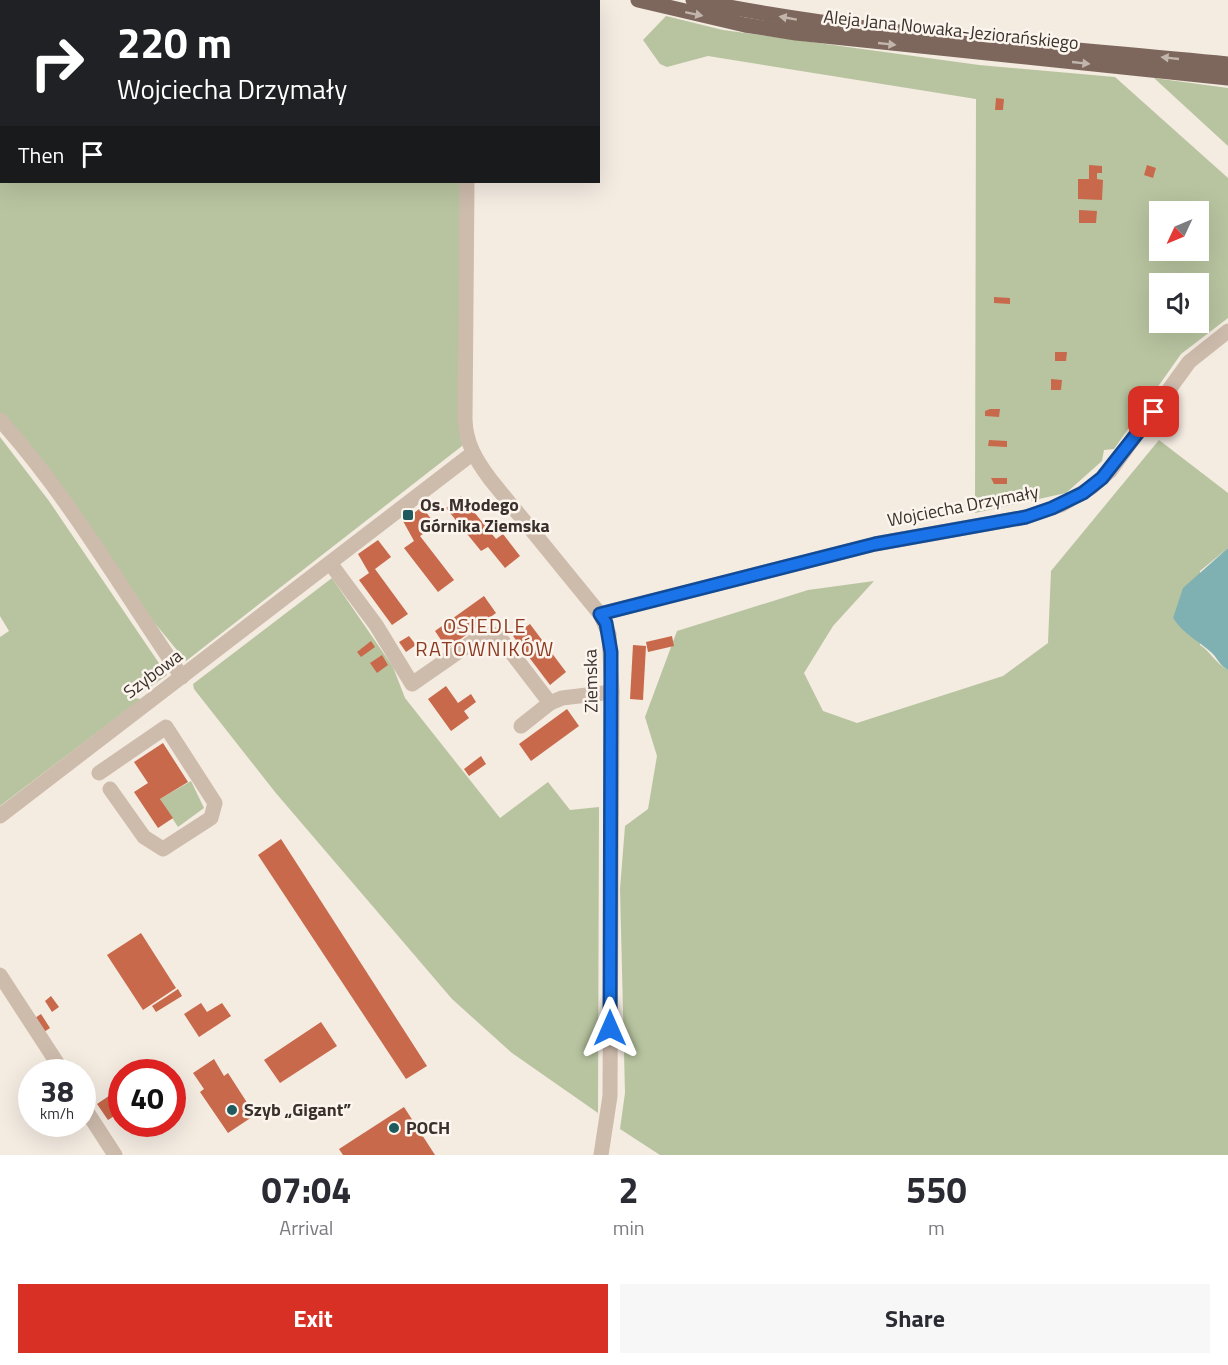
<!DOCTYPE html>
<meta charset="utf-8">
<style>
:root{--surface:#fff;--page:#f7f7f7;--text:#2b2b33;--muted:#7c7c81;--accent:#d93025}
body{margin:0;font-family:"Titillium Web",sans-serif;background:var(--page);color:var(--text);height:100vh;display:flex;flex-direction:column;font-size:22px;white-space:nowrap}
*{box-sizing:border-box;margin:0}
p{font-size:20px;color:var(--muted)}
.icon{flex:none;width:33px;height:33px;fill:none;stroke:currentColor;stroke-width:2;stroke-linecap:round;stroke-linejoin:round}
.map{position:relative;height:1155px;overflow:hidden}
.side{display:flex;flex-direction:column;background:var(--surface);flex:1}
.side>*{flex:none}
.hud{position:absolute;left:0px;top:0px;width:600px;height:183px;box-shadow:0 6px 24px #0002;background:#202124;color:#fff;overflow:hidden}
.needle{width:39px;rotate:226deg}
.controls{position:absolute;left:1149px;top:201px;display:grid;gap:12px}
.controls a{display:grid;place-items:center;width:60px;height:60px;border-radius:0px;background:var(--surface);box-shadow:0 6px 24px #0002;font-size:30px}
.speed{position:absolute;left:18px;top:1059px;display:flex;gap:12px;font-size:30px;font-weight:700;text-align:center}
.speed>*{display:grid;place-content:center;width:78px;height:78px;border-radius:50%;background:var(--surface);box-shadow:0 6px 24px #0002;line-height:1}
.speed small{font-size:15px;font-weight:400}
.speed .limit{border:9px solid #d22;background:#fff;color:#111}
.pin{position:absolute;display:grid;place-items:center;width:51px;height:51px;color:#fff;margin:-26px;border-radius:12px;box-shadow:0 3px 9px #0006}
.me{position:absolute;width:66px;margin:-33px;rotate:0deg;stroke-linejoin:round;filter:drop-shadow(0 0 4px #0008)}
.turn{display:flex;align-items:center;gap:21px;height:126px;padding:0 18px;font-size:27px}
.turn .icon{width:78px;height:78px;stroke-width:2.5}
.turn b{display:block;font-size:42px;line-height:51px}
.then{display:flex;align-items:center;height:57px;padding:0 18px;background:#0003;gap:12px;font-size:22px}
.eta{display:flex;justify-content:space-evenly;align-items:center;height:102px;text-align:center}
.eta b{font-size:36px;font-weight:700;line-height:42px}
.cta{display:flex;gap:12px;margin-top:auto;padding:12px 18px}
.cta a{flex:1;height:69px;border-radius:0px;background:var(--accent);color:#fff;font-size:24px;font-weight:700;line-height:69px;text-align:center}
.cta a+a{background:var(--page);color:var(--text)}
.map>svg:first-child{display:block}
.green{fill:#b8c4a0;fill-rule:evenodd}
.water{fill:#7fb0b2}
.building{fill:#c8694b}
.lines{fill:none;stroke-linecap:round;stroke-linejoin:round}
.minor{stroke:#cdbbac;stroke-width:15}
.major{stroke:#7d675c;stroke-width:15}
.oneway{fill:#c2b5ac}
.route-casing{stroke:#114b97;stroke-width:15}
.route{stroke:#1a73e8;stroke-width:10}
.poi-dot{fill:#1f5a5e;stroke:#fbf5ee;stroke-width:2}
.labels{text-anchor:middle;stroke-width:5;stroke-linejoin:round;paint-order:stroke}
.street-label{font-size:18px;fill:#3b302b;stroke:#fbf5ee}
.poi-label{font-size:18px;font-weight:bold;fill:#3b302b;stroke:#fbf5ee;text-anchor:start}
.neighbourhood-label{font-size:20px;letter-spacing:1.5px;fill:#8c3b22;stroke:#fbf5ee}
</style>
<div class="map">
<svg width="1228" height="1155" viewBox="0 0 1228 1155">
<rect width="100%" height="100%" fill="#f4ebe1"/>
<!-- green -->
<g class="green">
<path d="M0,0L437,1L2,2V182H461L462,446L186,661L153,621L56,482L0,415Z"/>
<path d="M666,16L723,30L979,65L1115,77L1228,178V318L1181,354L1114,449L1104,450L1102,461L1066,493L975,513L976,99L708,56L667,67L660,64L643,40ZM1160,212H1198V250H1160ZM1160,284H1198V322H1160Z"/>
<path d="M1154,78L1228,88V146Z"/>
<path d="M0,437L49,501L167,675L135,698L141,699L0,806V637L9,631L0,616Z"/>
<path d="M1159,440L1228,493V548L1200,571V645C1211,652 1216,664 1228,670V1155H660L620,1129L625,1093L620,889L625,826L648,809L657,756L645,717L677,631L808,590L874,581L833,626L804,673L823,711L857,723L1003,676L1048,643L1051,571Z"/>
<path d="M332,578L393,667L405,698L500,818L548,782L570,810L599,807L598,1113L512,1053L452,999L275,792L194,689L193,684Z"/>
<path d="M191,781L204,808L178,827L160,799Z"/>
</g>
<!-- water -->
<path class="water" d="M1228,548V670C1219,665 1219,660 1212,653C1198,640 1184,635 1173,618L1183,588Z"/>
<!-- building -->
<g class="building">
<path d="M996,98L1004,99L1003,110H995Z"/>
<path d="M1089,165L1102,166V173H1097V179L1103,180L1102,200L1078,199V179H1089Z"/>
<path d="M1147,165L1156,168L1153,178L1144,175Z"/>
<path d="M1079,210L1097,211L1096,223H1079Z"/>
<path d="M994,297L1010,298V304L994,303Z"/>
<path d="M1055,352H1067L1066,361H1055Z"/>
<path d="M1051,379L1062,380L1061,390H1051Z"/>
<path d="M990,409H1000L999,417L985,416V411Z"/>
<path d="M989,440L1007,441V447L988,446Z"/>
<path d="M991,478H1007V484H994Z"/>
<path d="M461,496L496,539L503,534L520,556L505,568L488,547L481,551L446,508Z"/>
<path d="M422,507L436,525L420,536L454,580L438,592L404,548L414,541L403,521Z"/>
<path d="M378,540L391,557L375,569L408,614L392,625L359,580L369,573L358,554Z"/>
<path d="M484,596L496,613L447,649L435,631Z"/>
<path d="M530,624L566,672L550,685L513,636Z"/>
<path d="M409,636L416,645L406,652L399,642Z"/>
<path d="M672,636L674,646L648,652L646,642Z"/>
<path d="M371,641L375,647L361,657L357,652Z"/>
<path d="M633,645L646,646L643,700L630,699Z"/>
<path d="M382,655L388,665L377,673L370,663Z"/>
<path d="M446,686L458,703L471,694L476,702L464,711L469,718L451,731L428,699Z"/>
<path d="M567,709L579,726L531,761L519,744Z"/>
<path d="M163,743L188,782L160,799L173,818L158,828L134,792L148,783L134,762Z"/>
<path d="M481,756L486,764L469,776L464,769Z"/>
<path d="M281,839L427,1066L406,1079L258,855Z"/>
<path d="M141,933L176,988L143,1010L107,955Z"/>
<path d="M178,989L182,996L156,1012L152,1006Z"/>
<path d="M51,996L59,1007L52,1012L45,1001Z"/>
<path d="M201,1003L207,1012L222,1003L231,1016L199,1037L184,1014Z"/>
<path d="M41,1014L50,1028L44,1032L35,1018Z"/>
<path d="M321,1022L337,1046L280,1083L264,1060Z"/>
<path d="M214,1059L224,1076L228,1073L255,1115L228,1133L200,1092L204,1089L193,1073Z"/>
<path d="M122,1087V1111L108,1120L97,1104Z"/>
<path d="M404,1107L435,1155H343L339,1149Z"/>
</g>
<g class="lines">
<!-- minor -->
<g class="minor">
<path d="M472,2V0"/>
<path d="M467,182L465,420C466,444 476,460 490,479L600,614L609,634L612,692L610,1096L601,1155"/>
<path d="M0,420C70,498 122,590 182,677"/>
<path d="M330,563L376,625L412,684L484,634H493L501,639L550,703L562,698L612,692"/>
<path d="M600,614L875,544L1026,517L1061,505L1092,487L1110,471L1189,362L1228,331"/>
<path d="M521,726L550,703"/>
<path d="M99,773L166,727L215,803L211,818L163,849L144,837L110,789"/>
<path d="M0,816L473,453"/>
<path d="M0,975L63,1072"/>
<path d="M82,1104L115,1155"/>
</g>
<!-- major -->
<g class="major">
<path d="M638,0L745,25L796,33L1228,78"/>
<path d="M693,0C869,36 1049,46 1228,64"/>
</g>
</g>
<!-- one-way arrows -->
<defs><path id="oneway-solid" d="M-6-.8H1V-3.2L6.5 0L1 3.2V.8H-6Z" transform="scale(1.5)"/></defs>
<g class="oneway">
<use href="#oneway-solid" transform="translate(694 14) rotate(12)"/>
<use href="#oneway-solid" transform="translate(788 18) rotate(-170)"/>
<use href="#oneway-solid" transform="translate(887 44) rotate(6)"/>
<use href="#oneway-solid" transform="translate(1170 58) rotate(-174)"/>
<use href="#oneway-solid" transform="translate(1081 63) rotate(6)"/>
</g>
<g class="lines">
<!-- route casing -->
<g class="route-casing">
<path id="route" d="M610,1028L611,652L606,623L600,614L875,544L1026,517L1052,508L1083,493L1102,478L1154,412"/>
</g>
<!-- route -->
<use href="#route" class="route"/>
</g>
<!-- markers -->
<g class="poi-dot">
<rect x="402" y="509" width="12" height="12" rx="3"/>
<circle cx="232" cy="1110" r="6"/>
<circle cx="394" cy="1128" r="6"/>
</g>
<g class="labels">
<!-- street labels -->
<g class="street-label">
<text transform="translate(951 30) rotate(6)" y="6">Aleja Jana Nowaka-Jeziorańskiego</text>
<text transform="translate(963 506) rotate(-11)" y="6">Wojciecha Drzymały</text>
<text transform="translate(153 674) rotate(-37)" y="6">Szybowa</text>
<text transform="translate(591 681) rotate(-91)" y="6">Ziemska</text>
</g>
<!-- poi labels -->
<g class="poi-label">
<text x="420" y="511">Os. Młodego<tspan x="420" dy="21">Górnika Ziemska</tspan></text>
<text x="244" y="1116">Szyb „Gigant”</text>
<text x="406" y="1134">POCH</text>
</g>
<!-- neighbourhood labels -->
<g class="neighbourhood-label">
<text x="485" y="633">OSIEDLE<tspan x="485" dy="23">RATOWNIKÓW</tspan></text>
</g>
</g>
</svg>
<div class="controls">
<a><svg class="needle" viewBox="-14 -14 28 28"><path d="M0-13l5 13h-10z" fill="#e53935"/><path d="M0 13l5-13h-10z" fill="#7c7c81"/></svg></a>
<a><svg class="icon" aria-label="sound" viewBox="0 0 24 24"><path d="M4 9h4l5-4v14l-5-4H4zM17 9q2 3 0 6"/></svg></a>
</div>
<div class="speed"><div>38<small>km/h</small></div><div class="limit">40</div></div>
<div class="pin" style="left:1154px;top:412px;background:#d93025"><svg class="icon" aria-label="arrive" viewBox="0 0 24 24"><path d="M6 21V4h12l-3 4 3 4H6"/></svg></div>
<svg class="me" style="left:610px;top:1028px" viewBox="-20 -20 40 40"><path d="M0-17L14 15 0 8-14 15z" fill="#1a73e8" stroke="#fff" stroke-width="4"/></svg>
<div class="hud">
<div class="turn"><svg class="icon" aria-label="right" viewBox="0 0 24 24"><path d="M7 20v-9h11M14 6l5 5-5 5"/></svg><div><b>220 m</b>Wojciecha Drzymały</div></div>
<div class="then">Then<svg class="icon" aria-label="arrive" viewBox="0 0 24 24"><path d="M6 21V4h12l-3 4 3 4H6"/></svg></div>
</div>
</div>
<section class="side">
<div class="eta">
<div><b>07:04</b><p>Arrival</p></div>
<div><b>2</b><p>min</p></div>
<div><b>550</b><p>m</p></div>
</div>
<div class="cta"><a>Exit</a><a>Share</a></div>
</section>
